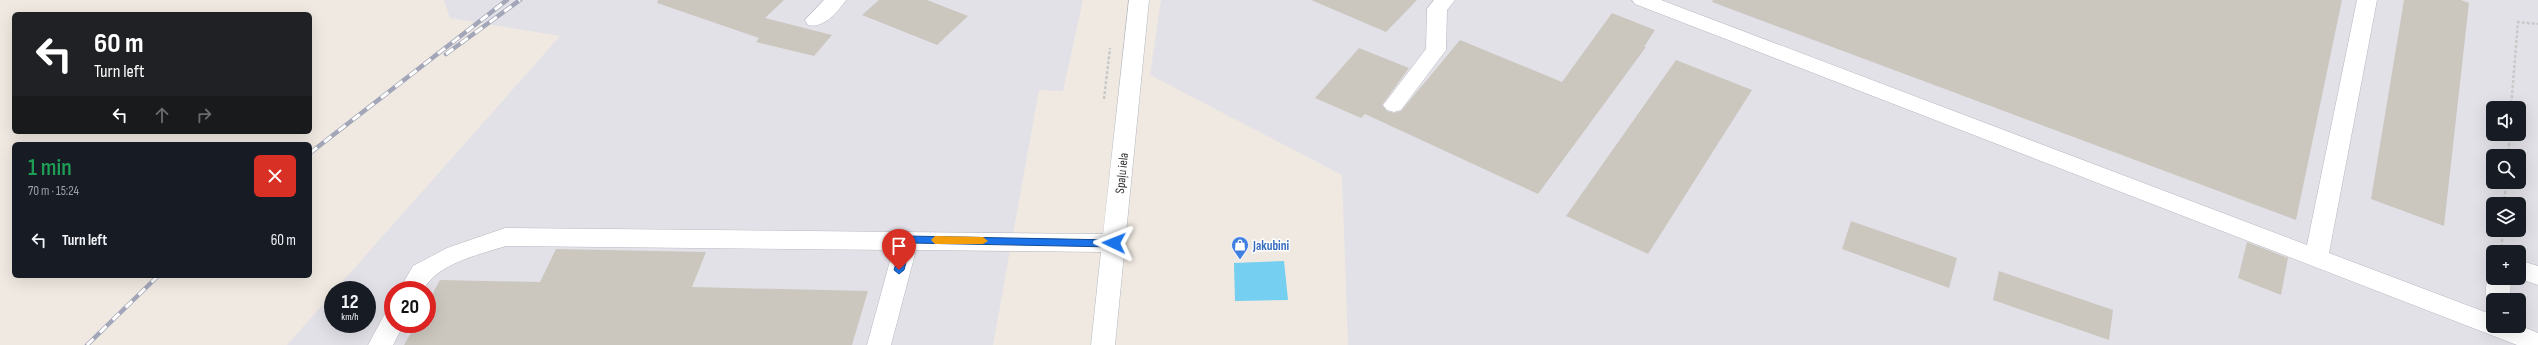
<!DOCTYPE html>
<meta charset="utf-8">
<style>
:root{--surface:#171b24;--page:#242831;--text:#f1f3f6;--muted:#9ea1a6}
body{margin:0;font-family:"Sofia Sans Condensed",sans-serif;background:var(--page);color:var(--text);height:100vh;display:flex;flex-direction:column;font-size:15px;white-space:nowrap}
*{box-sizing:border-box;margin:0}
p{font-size:13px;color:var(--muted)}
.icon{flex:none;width:22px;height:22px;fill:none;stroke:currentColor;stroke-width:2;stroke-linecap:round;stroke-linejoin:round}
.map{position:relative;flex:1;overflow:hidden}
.details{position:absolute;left:12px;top:142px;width:300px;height:136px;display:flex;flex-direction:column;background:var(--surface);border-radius:6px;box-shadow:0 4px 16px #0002}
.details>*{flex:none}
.banner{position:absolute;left:12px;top:12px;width:300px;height:122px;border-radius:6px;box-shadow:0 4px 16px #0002;background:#202124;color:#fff;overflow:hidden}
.buttons{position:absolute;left:2486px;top:101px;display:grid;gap:8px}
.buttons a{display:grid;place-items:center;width:40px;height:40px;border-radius:6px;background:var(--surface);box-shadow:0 4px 16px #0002;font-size:20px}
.speed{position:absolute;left:324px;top:281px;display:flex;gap:8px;font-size:20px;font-weight:700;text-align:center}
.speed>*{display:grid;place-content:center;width:52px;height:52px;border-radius:50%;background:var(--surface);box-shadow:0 4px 16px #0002;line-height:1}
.speed small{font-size:10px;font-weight:400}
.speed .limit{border:6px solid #d22;background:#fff;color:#111}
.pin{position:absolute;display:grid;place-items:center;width:34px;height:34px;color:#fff;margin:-41px -17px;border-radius:50% 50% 50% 0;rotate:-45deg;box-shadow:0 0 4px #0007}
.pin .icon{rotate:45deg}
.me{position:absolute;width:44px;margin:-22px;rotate:272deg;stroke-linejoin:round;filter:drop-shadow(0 0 3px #0008)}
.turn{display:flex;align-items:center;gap:14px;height:84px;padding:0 16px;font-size:18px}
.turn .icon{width:52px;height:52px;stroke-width:2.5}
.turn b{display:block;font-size:28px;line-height:34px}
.lanes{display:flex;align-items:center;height:38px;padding:0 16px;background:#0003;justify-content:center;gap:20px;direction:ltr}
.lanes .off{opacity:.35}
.round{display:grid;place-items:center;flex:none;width:42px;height:42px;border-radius:6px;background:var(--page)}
.head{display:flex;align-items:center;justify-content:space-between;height:68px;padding:0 16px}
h1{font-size:24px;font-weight:600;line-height:30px;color:#1e9e55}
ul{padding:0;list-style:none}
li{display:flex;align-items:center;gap:12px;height:60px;padding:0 16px}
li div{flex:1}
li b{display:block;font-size:15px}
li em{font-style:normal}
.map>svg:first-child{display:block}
.industrial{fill:#e3e1e8;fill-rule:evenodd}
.water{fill:#75cff0}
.building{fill:#cbc7bf}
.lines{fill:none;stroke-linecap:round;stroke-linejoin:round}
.minor-casing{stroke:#b4b7c1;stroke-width:1}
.path{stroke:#c9c9c9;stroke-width:2.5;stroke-dasharray:3 2;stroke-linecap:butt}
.minor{fill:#fff;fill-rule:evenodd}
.rail-casing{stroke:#a3a6b8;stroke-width:4.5}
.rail{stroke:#fff;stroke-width:3;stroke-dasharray:9;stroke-linecap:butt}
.route{fill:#1a73e8;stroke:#114b97}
.slow{fill:#f59e0b}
.labels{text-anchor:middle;stroke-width:3;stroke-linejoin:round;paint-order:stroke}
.street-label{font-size:13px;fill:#2e2e2e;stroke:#fff}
.shop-label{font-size:13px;font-weight:bold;fill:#366cbe;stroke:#fff;text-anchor:start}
</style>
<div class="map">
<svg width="2538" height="345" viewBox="0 0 2538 345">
<rect width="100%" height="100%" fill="#efe9e1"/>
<!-- industrial -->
<g class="industrial">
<path d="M444,0H1083L1063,91L1039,90L993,345H287L333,293V324H367V290H335L560,36L450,18ZM393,290H427V324H393Z"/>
<path d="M1161,0H2538V345H1348L1342,175L1150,75ZM2493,108H2519V134H2493ZM2493,156H2519V182H2493ZM2493,204H2519V230H2493ZM2493,252H2519V278H2493ZM2493,300H2519V326H2493Z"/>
</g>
<!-- water -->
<path class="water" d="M1284,261L1288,300L1235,301L1234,263Z"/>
<!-- building -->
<g class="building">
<path d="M658,0H784L765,18L832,35L814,56L756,42L759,38L657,3Z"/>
<path d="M879,0H927L968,16L937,45L862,15Z"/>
<path d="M1311,0H1417L1386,32Z"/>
<path d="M1713,0H2342L2296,220L1712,2Z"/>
<path d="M2404,0H2461L2469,3L2444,226L2371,199Z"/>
<path d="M1612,13L1655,30L1644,47H1646L1538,194L1365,114L1361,118L1315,98L1359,48L1409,68L1382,105L1387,111L1394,113L1401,111L1460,40L1562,82Z"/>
<path d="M1676,60L1752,90L1648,254L1566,216Z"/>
<path d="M1851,221L1957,258L1949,288L1842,249Z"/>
<path d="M2247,242L2288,258L2281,295L2238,278Z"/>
<path d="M556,249L706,252L692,287L868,291L852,345H404L416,324H427V304L440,280L540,282Z"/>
<path d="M1999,271L2113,310L2109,340L1993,300Z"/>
</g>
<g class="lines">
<!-- minor casing -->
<g class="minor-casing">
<g id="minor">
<path d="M824,0H846C838,12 823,29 808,25L805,20Z"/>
<path d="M1129,0H1149L1115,345H1091L1101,252L916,250L891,345H867L893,250L506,246C478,255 438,263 423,290H399L413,266L447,248L505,228L1103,234Z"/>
<path d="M1434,0H1455L1447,10L1446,50L1401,110L1394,112L1387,110L1383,105L1387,100L1426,49L1427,9Z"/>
<path d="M1632,0H1661L2307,245L2357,0H2377L2329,253L2493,315V326L2519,325L2538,333V345H2517L1635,4Z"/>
<path d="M2519,260L2538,266V285L2518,278Z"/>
<path d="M2491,271H2493V278H2511L2510,300H2493V308L2490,307C2484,296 2485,282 2491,271Z"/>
<path d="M393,312V324H404L393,345H368L384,315Z"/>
</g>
</g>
<!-- path -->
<g class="path">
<path d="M1104,99L1110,48"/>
<path d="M2511,108L2518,22L2538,24"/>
<path d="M2508,156L2510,134"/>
<path d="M2504,204L2506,182"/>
<path d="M2501,252L2503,230"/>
</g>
<!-- minor -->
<use href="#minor" class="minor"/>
<!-- rail casing -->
<g class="rail-casing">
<g id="rail">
<path d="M446,54L520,0"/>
<path d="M310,153L507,0"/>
<path d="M87,345L158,276"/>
</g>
</g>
<!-- rail -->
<use href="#rail" class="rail"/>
</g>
<!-- route -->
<path class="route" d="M907,236L1114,240L1118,243L1114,247L911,243L904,270L899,274L894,270L903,240Z"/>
<!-- slow -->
<path class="slow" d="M935,236L983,237L988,241L983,244H935L931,240Z"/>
<!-- icons -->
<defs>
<g id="shop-pin" transform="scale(0.9)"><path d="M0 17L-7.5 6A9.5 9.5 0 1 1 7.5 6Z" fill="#3f7fe0" stroke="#fff"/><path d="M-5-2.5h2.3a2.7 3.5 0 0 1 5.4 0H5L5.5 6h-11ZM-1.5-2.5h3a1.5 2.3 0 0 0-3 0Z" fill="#fff"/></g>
</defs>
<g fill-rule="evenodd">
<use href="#shop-pin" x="1240" y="245"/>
</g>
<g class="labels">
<!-- street labels -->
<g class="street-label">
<text transform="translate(1121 173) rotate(-84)" y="5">Spaļu iela</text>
</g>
<!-- shop labels -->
<g class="shop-label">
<text x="1253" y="250">Jakubini</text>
</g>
</g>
</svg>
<div class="buttons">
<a><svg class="icon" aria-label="sound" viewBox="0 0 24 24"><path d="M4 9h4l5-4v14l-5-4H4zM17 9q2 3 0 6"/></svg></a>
<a><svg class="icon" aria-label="search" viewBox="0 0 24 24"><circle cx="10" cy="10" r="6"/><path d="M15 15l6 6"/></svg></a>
<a><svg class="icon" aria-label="layers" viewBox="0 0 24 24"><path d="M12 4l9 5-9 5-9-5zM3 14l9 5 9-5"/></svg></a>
<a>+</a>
<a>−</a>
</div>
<div class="speed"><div>12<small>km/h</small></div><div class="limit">20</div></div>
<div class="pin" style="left:899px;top:270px;background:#d93025"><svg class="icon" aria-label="arrive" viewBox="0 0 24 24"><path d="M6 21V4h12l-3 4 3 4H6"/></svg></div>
<svg class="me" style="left:1114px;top:243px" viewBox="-20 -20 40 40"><path d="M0-17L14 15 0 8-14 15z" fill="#1a73e8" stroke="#fff" stroke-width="4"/></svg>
<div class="banner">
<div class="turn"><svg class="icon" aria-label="left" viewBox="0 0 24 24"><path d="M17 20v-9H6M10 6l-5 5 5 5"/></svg><div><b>60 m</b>Turn left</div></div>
<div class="lanes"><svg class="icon" aria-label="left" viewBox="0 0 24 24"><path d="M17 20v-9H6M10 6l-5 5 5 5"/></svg><svg class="icon off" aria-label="ahead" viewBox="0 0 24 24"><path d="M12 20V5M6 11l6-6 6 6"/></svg><svg class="icon off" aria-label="right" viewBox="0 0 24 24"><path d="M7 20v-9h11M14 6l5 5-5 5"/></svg></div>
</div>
<section class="details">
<div class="head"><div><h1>1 min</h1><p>70 m · 15:24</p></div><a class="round" style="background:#d93025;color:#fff"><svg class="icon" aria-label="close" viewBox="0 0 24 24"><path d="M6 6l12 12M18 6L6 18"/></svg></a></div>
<ul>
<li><svg class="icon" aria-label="left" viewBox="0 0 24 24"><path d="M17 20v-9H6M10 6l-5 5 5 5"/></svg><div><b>Turn left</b></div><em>60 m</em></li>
</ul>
</section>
</div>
